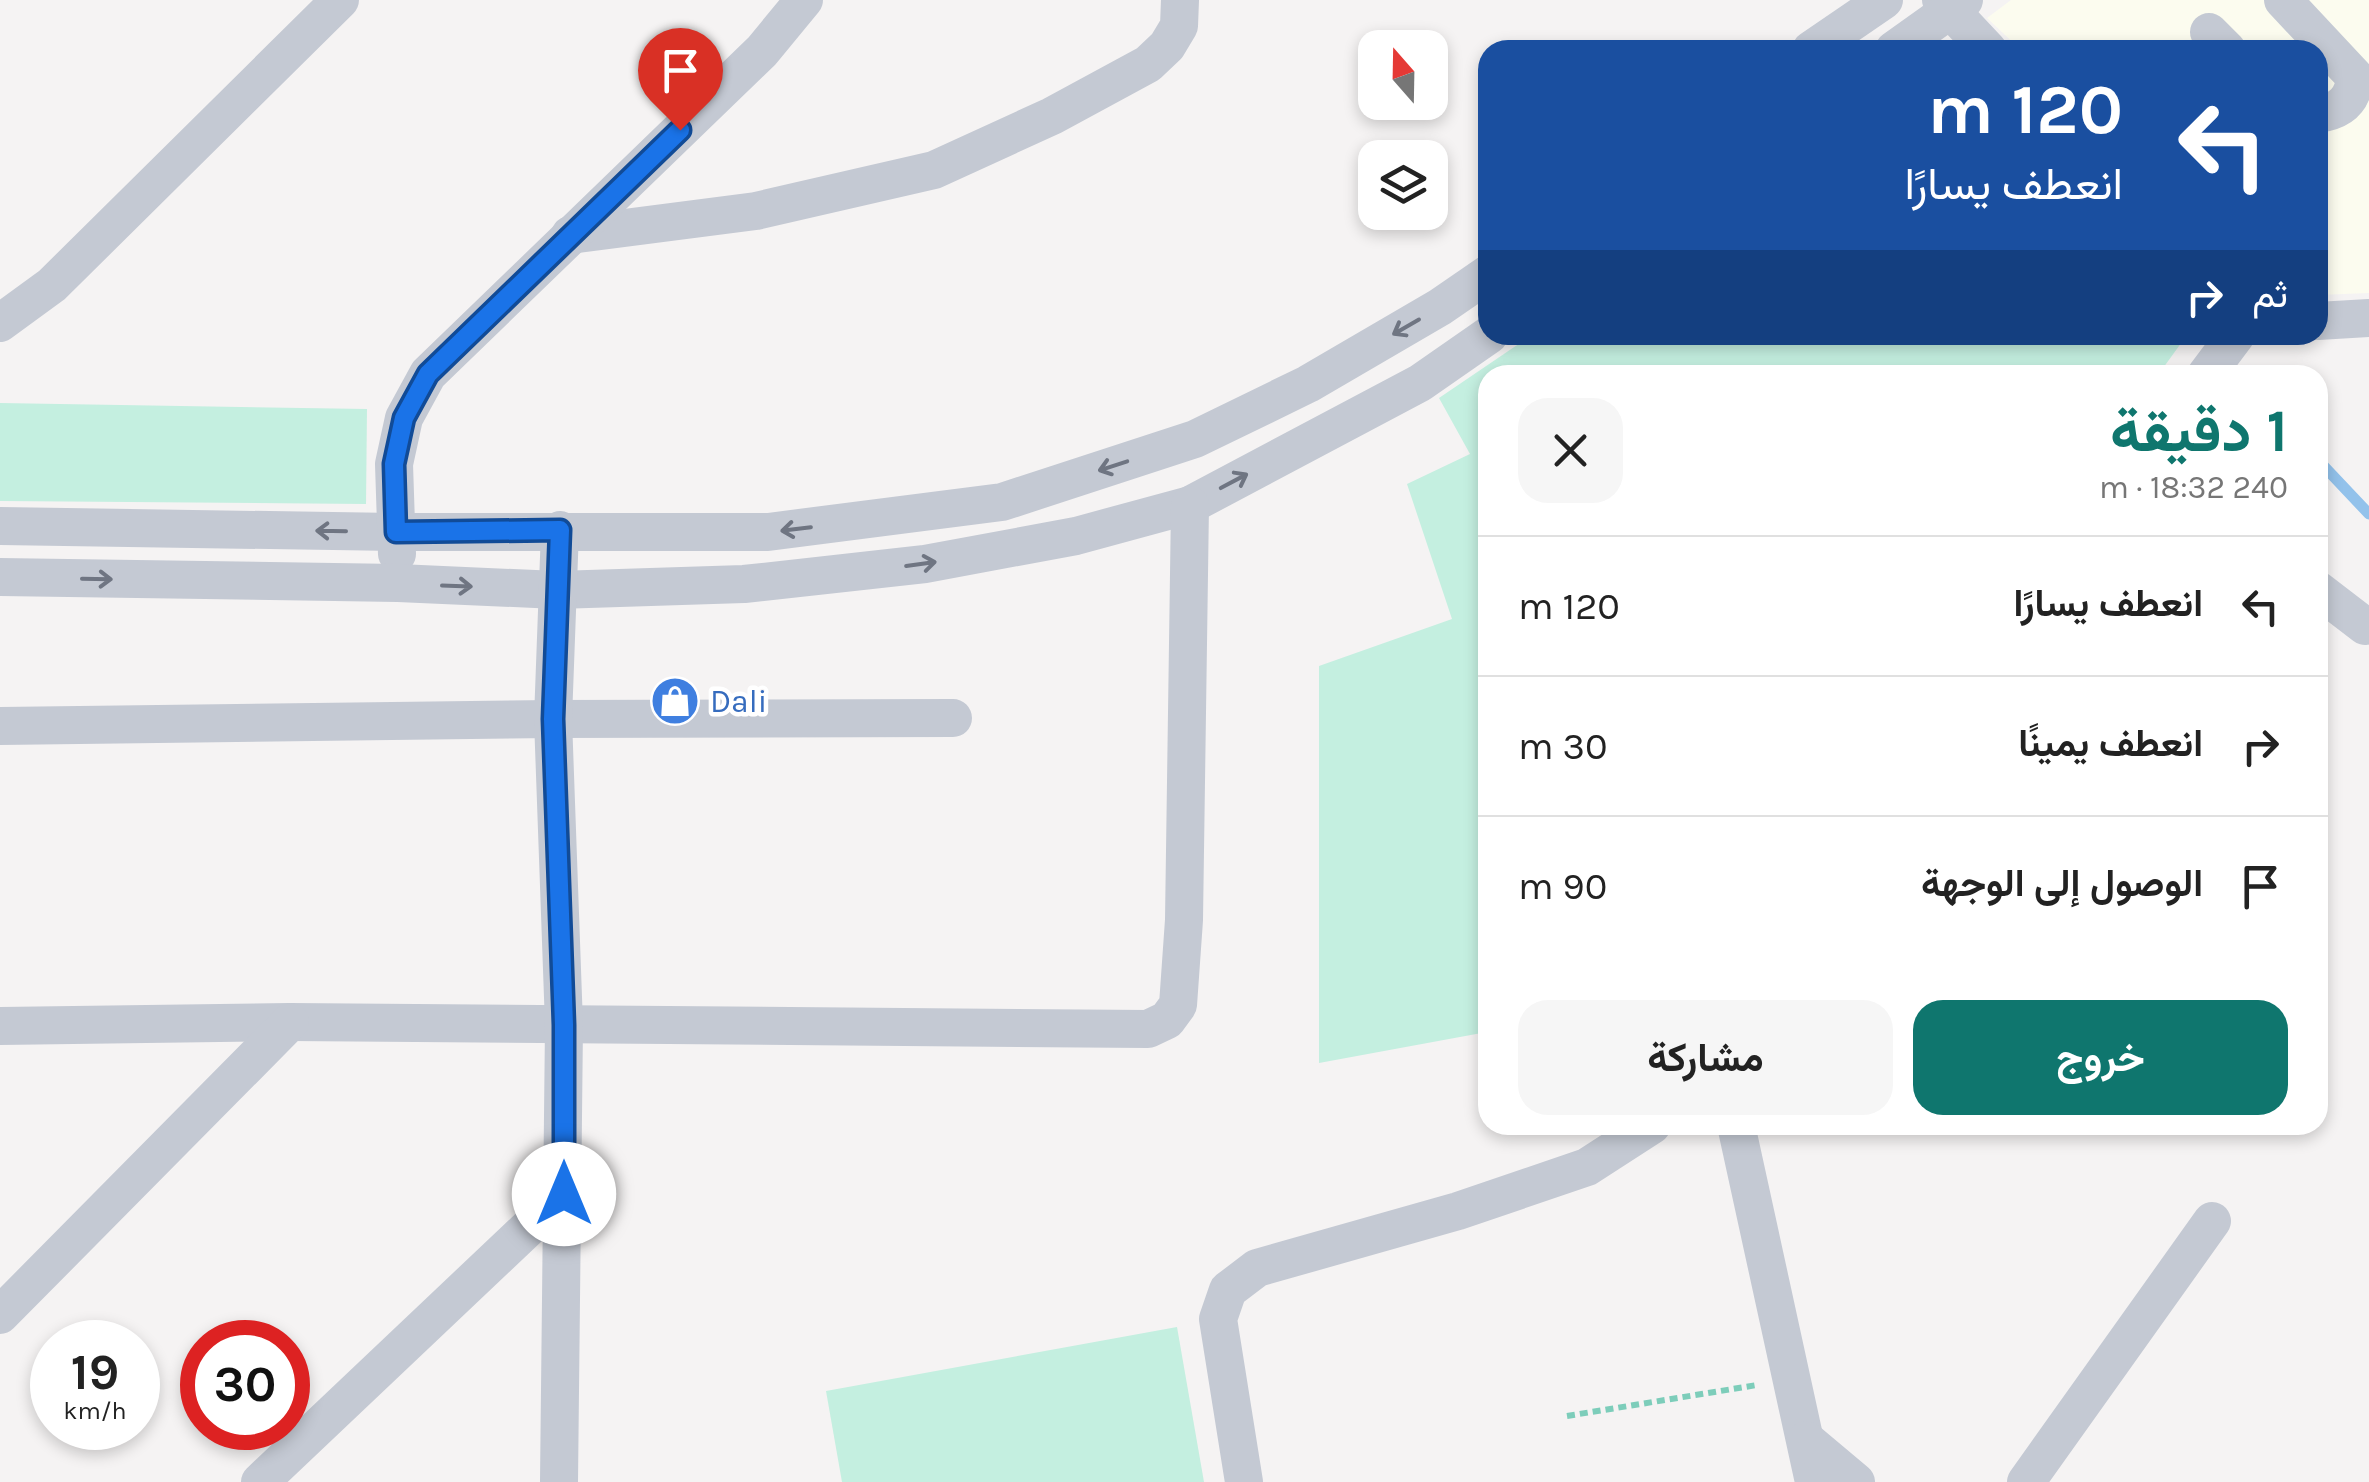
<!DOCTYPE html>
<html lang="ar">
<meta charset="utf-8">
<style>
:root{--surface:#fff;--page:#f6f6f6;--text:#222;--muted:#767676;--line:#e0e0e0;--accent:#0f766e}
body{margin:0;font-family:Karla,Vazirmatn,sans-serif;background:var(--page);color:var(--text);direction:rtl;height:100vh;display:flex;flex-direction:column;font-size:38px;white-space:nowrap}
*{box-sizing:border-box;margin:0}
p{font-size:32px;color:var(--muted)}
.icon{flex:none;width:55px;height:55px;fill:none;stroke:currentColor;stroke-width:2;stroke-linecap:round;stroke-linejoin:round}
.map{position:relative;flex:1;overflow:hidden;direction:ltr}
.details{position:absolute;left:1478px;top:365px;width:850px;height:770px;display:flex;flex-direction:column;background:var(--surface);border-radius:30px;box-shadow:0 5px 15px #0003;direction:rtl}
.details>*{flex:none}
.guide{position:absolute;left:1478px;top:40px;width:850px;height:305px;border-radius:30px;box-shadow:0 5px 15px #0003;direction:rtl;background:#1a4fa0;color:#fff;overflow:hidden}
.needle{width:65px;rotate:340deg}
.controls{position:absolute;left:1358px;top:30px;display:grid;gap:20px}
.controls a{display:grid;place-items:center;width:90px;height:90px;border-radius:20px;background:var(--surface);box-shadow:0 5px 15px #0003;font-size:50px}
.speed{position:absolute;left:30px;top:1320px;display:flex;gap:20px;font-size:50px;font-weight:700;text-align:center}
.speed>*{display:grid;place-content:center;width:130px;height:130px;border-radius:50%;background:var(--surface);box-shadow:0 5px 15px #0003;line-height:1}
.speed small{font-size:25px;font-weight:400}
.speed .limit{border:15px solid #d22;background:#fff;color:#111}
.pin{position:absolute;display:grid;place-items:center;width:85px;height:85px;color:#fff;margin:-102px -42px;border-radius:50% 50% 50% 0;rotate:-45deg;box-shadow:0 0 10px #0007}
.pin .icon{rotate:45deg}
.me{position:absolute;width:110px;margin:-55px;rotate:0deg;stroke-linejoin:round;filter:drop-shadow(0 0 8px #0008)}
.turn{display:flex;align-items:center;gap:35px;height:210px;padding:0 40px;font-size:45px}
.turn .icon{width:130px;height:130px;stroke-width:2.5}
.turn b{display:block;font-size:70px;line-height:85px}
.then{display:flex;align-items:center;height:95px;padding:0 40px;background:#0003;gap:20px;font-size:38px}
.round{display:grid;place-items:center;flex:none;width:105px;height:105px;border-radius:30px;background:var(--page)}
.head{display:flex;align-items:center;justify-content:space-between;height:170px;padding:0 40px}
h1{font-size:60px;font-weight:700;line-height:75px;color:var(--accent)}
.button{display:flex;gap:20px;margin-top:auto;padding:20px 40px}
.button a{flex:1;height:115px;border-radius:30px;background:var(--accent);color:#fff;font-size:40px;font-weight:700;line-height:115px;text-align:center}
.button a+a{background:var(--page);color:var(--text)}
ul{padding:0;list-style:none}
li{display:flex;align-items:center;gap:30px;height:140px;padding:0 40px;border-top:2px solid var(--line)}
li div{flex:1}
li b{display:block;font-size:38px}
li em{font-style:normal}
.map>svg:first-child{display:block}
.commercial{fill:#fcfcef}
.green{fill:#c4efe0}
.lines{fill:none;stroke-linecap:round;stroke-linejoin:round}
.stream{stroke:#93c2eb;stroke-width:11}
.path{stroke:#7dcdba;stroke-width:6;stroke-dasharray:8 5;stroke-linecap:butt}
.minor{stroke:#c4c9d3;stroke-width:38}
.oneway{stroke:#6f7582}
.route-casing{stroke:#114b97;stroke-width:25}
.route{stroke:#1a73e8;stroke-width:18}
.labels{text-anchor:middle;stroke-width:9;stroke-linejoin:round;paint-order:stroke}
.shop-label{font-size:32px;fill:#366cbe;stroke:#fff;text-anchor:start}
</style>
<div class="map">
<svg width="2369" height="1482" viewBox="0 0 2369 1482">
<rect width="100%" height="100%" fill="#f5f3f3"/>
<!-- commercial -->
<path class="commercial" d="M2011,0H2369V293L2318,295V50H2021L1987,18Z"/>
<!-- green -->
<g class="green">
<path d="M1532,335H2187L2158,375H1488L1487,1032L1319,1063V666L1452,619L1407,484L1470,454L1439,398Z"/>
<path d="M0,403L367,409L366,504L0,501Z"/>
<path d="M1177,1327L1204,1482H842L826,1391Z"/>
</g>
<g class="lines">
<!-- stream -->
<path class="stream" d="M2318,460L2369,514"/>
<!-- path -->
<g class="path">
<path d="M2318,858L2325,863"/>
<path d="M1567,1416L1757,1385"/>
</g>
<!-- minor -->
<g class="minor">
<path d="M1941,0L1988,50"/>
<path d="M2283,0L2355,77C2353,101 2340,111 2318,114"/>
<path d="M2209,32L2227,50"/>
<path d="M1811,50L1884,0"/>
<path d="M1894,50L1964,0"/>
<path d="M570,235L756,211L934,170L1052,116L1148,64L1167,46L1179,26L1180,0"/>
<path d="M2318,321L2369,318"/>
<path d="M0,323L52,285L340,0"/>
<path d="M2206,375L2236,335"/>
<path d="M0,526L396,532H768L1002,502L1195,439L1308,384L1440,307L1488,274"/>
<path d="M397,554L394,464L404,418L428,374L762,51L804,0"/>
<path d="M0,577L398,583L557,590L744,584L925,564L1076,536L1190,505L1420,383L1489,335"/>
<path d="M2318,590L2365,626"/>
<path d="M0,726L553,719L953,718"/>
<path d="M0,1026L290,1022L1148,1029L1167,1020L1178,1005L1184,920L1190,505"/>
<path d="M1736,1125L1814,1482"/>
<path d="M0,1315L290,1022"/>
<path d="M1806,1440L1856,1482"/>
<path d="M260,1482L564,1194"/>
<path d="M559,1482L564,1025L553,719L560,530"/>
<path d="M1244,1482L1218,1319L1228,1290L1257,1268L1458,1211L1587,1167L1652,1125"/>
<path d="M2026,1482L2212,1221"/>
</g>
</g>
<!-- one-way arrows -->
<defs><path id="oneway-shaft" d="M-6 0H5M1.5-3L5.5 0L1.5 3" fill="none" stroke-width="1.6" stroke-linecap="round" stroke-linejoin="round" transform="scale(2.5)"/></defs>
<g class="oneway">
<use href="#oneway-shaft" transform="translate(1406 327) rotate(150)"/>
<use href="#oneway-shaft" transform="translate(1113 466) rotate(162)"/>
<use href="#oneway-shaft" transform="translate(1234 481) rotate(-28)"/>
<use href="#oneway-shaft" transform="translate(796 529) rotate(173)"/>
<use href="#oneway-shaft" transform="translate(331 531) rotate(-179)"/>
<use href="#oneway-shaft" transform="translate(921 564) rotate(-8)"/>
<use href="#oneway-shaft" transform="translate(97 579) rotate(1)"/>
<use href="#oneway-shaft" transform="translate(457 586) rotate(2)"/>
</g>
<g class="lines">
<!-- route casing -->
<g class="route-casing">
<path id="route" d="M564,1194V1025L553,719L560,530L396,532L394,464L404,418L428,374L680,130"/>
</g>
<!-- route -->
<use href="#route" class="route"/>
</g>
<!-- icons -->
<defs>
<g id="shop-disc" transform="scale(2.5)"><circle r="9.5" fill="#3f7fe0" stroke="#fff"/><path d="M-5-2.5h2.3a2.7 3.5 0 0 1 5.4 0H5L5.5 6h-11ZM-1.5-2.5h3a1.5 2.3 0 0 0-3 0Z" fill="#fff"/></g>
</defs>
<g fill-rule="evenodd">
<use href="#shop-disc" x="675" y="701"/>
</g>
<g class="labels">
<!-- shop labels -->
<g class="shop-label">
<text x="710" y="712">Dali</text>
</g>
</g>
</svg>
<div class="controls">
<a><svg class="needle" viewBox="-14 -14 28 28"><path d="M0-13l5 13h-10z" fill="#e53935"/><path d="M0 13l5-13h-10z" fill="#767676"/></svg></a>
<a><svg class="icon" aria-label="layers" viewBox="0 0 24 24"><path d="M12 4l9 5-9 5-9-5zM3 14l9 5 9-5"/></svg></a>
</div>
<div class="speed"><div>19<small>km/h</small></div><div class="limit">30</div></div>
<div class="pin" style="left:680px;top:130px;background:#d93025"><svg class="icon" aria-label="arrive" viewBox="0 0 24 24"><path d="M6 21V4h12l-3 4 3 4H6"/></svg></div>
<svg class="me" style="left:564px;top:1194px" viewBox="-20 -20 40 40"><circle r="19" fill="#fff"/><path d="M0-13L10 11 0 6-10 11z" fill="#1a73e8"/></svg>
<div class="guide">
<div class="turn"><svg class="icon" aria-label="left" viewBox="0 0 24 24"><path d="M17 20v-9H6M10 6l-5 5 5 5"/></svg><div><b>120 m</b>انعطف يسارًا</div></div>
<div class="then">ثم<svg class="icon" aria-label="right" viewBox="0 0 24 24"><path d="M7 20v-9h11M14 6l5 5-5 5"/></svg></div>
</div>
<section class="details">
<div class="head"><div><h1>1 دقيقة</h1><p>240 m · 18:32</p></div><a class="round"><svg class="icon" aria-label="close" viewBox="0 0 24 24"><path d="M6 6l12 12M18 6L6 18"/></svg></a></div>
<ul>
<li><svg class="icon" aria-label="left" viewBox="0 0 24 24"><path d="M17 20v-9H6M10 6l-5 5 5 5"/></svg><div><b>انعطف يسارًا</b></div><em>120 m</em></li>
<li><svg class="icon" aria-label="right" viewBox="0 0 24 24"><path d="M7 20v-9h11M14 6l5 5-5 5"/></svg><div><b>انعطف يمينًا</b></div><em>30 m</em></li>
<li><svg class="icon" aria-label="arrive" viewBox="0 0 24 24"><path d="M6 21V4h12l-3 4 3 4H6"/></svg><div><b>الوصول إلى الوجهة</b></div><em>90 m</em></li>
</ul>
<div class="button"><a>خروج</a><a>مشاركة</a></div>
</section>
</div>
